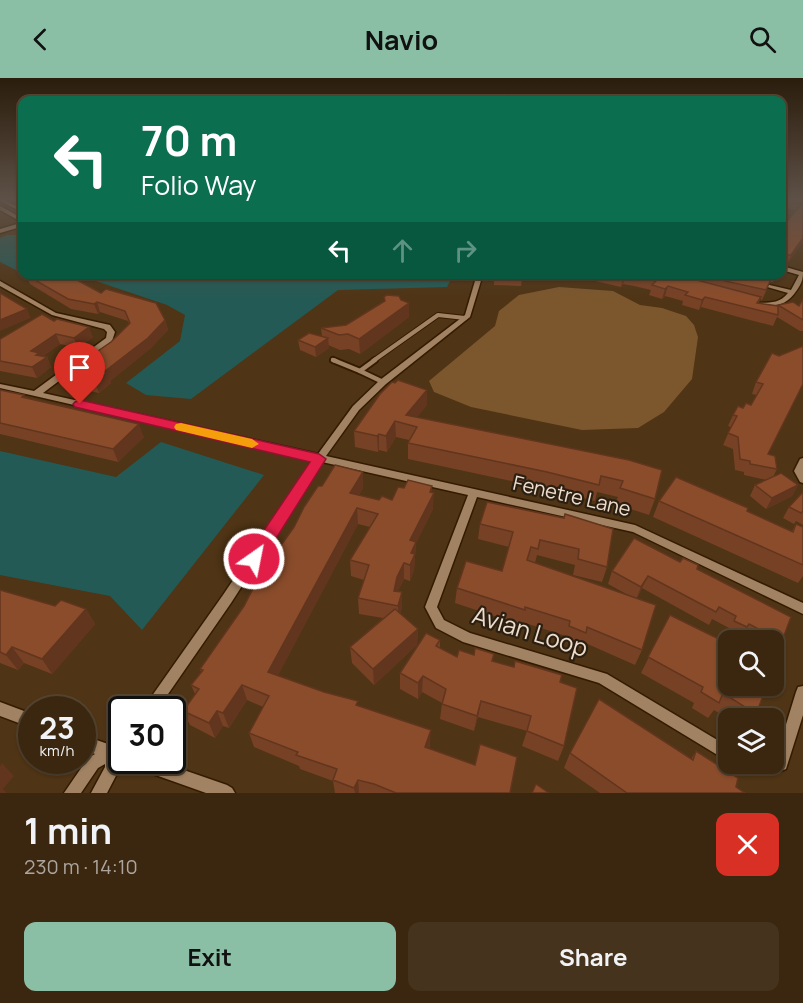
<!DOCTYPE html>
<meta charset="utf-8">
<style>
:root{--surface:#3b2710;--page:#46331e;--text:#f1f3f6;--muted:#aca59f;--line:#544430;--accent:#8abfa5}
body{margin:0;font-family:Manrope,sans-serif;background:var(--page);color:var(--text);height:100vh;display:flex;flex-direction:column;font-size:22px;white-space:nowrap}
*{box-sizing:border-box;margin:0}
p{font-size:20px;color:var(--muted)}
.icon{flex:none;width:33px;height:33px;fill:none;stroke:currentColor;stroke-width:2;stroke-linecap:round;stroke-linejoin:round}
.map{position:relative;height:715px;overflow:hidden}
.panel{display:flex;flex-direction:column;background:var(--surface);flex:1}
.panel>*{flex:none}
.top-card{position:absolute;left:18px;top:18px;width:768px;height:183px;border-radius:12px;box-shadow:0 2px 4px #0004,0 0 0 2px var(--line);background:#0b6e4f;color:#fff;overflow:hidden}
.controls{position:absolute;left:718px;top:552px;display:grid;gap:12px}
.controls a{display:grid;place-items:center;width:66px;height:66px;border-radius:12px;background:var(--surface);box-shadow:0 2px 4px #0004,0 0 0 2px var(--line);font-size:30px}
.speed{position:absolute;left:18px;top:618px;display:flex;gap:12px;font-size:30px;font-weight:700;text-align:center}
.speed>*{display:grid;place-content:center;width:78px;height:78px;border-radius:50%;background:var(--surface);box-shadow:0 2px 4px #0004,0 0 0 2px var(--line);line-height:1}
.speed small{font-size:15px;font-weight:400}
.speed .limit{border:3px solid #111;border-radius:9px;background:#fff;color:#111}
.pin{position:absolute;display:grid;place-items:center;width:51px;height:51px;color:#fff;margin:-62px -26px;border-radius:50% 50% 50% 0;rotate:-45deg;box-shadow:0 0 6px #0007}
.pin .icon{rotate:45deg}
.me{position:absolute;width:66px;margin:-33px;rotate:33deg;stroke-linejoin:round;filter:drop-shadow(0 0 4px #0008)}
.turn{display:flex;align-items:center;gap:21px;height:126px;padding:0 24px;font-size:27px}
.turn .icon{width:78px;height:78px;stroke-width:2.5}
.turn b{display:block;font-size:42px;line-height:51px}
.lanes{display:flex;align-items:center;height:57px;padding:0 24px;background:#0003;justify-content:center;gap:30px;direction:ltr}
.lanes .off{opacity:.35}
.round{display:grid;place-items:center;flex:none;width:63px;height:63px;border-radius:12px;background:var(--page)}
.overview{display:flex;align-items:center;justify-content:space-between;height:102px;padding:0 24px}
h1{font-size:36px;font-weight:700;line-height:45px}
.button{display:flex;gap:12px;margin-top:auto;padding:12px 24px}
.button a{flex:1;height:69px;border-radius:12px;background:var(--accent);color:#111;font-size:24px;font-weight:700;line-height:69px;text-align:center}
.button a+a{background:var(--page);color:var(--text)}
header{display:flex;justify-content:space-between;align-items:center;height:78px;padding:0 24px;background:var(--accent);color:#111;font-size:27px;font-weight:700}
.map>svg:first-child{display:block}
.green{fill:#7c572e}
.water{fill:#245a55}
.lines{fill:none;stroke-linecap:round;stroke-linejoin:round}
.service-far1-casing{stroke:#341b00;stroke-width:6}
.service-casing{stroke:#341b00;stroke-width:8}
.minor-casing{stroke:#341b00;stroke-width:3}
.service-far1{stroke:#a18262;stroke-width:4}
.service{stroke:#a18262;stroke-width:4.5}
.minor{fill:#a18262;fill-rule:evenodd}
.wall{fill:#774125}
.shaded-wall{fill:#61351e}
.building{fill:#8a4c2b;stroke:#61351e;stroke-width:1.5}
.route{fill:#e11d48;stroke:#92132f;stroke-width:1.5}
.slow{fill:#f59e0b}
.labels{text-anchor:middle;stroke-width:4.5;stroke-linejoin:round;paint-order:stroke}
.street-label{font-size:20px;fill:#edc;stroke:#2b1f12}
.near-street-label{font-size:24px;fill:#edc;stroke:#2b1f12}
</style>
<header><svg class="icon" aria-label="back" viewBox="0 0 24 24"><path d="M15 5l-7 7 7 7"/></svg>Navio<svg class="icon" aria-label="search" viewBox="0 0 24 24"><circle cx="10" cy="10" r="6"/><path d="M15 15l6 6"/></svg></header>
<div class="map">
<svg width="803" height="715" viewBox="0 0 803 715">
<rect width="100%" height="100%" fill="#4f3415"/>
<!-- green -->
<path class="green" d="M559,209L613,213L640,227L662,230L686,238L694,247L698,259L692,301L664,334L638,350L582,352L471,329L434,314L429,303L495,248L499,233L519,217Z"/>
<!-- water -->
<g class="water">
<path d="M7,157H22V195L0,184V160Z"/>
<path d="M78,197L453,196V197L447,209L338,212L191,321L146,317L126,305L180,263L185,237L167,227Z"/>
<path d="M161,364L264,397L142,552L110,518L0,497V373L116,399Z"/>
</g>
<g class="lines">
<!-- service-far1 casing -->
<g class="service-far1-casing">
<g id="service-far1">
<path d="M333,282L336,283"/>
<path d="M373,283L438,237L465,240"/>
</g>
</g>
<!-- service casing -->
<g class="service-casing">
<g id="service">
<path d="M333,282L360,293"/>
<path d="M375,282L360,293L383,304"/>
</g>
</g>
<!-- minor casing -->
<g class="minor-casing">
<g id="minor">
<path d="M0,120L22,131V134L0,123Z"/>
<path d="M0,128L22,140V141L18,142L0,132Z"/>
<path d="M17,146L22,147V151L17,150L0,155V151Z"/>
<path d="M782,188L803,194C803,202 801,206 797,212C787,227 775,230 759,227V225C771,224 779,226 788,215L757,206V204L791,212L799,197L782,192Z"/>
<path d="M477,196H483L470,239L386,306L359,332L326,378L635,447L803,525V536L633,454L477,419L437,529L444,542L470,555L607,596L729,669V684L599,605L463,564L436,550L425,529L468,417L322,384L231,525L157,632H142L223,517L314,382L0,310V306L34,313L106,260L107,254L104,251L52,237L0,208V203L56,235L110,247L115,254L112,263L43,315L318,376L353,328L380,302L465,237Z"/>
<path d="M803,380V405L800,404L794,393L800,381Z"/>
<path d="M803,608V637L786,691L781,693L748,695L739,691L737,686H774V679H776L796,614L798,609Z"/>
<path d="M0,624L32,636V650L0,638Z"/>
<path d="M122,655V682H155L227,707L232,710L235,715H206L133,689L128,687L126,683L122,685L119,684L120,690L107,715H91L105,689V686L98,690L81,715H64L88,680L95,676L82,671V657L108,666L117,657Z"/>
</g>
</g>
<!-- service-far1 -->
<use href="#service-far1" class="service-far1"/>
<!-- service -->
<use href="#service" class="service"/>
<!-- minor -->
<use href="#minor" class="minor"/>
</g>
<!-- wall -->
<g class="wall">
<path d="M782,120H803V164L787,186H784L782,192V147H784L796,132L782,129Z"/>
<path d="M77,196V197L71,200L101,215L165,242L168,252L151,270L110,303L111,305L99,315L67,308L63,297L111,264L129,246L128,243L100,234L98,236L71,231L30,206L26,197Z"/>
<path d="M494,196H523L521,208L494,207Z"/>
<path d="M561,196H574L570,199Z"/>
<path d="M575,196H779L773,204H770L762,222L760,221L759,225L778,229V227L799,228L803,221V253H800L777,239L773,248L701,229L699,232L682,227L683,223L665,218L662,221L649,217L651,212L634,208L623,206L621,209L574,198Z"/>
<path d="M384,219L401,222L409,225V239L360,276L349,271L340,272L328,267L329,270L316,279L300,272L298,262L322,259L321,250L346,247L384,223Z"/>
<path d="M54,243L93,259L78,270L60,266L43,278L47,279L51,289L37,300L0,293V261Z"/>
<path d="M779,278L768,376L777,391L773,399L798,407L792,418L766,431L750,418L755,407L766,402L744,397V394L735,392L733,371L723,367L731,349L728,348L733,337L743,330L751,327L757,317L752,316L756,304Z"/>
<path d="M0,312L25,319L144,359L118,384L0,356Z"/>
<path d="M427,327L417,339L629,382L655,421L649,437L615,426L618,419L597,414L595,423L544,410L408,381V365L409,362L396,359L387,374L379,372L378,374L355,369L354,353Z"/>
<path d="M322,408L363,410L359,417L379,422H392L432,414L433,431L416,465L414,492L410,503L404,501L398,513L402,514V530L400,536L418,551L417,567L374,607L352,585L350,569L383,540L359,536L358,520L364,502L351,498L350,482L370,449L358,446L278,597L358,628L430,666L429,671L510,715H335L333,703L300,691L299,688L254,669L249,655L263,629L247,622L229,650L223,648L215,660L190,647L183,633L195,616L191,607L201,594L200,591L244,528Z"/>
<path d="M803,414V447L796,443L794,446L783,440L789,429Z"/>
<path d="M659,423L747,433L792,453L796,446L803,449V498L798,505L653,439Z"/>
<path d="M564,440L607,489L602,504L573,497L575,487L537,477L535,485L628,517L608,506L612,493L680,484L697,491L782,563L774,574V562H749L742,558L739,562L727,555L729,550L712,541L709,547L642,510L637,520L642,572L635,587L583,564L581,570L564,563L566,558L522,544L521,547L455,525L457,510L502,493L509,469L478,461L480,446Z"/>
<path d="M0,512L55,528L86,531L95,546L52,596L24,585L18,592L0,585Z"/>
<path d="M670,537L756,636L753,640H729V641L714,632L708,640L692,630L694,625L641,595Z"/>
<path d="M440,562V570L457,579L492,583L560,604L564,668L558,683L522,668L527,653L478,639L474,653L440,641L442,625L422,614L418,621L400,611V595Z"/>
<path d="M696,673L736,709L745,715H600L564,690L570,675L691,681Z"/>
</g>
<!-- shaded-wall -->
<g class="shaded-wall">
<path d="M803,160V164L787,186L791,177Z"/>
<path d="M61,196H77V197L63,203Z"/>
<path d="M626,196L623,206L621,209L623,199Z"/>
<path d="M668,208L665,218L662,221L665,211Z"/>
<path d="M705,219L701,229L699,232L702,222Z"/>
<path d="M97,224L100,234L98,236L94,226Z"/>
<path d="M409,225V239L360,276L359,261Z"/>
<path d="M27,231L31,240L0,253V242Z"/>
<path d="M165,242L168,252L151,270L110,303L111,305L99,315L95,304L104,294Z"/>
<path d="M89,249L93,259L78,270L74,260Z"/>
<path d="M56,256L60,266L41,279H47L51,289L37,300L32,289L31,273Z"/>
<path d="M328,260L329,270L316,279L315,269Z"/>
<path d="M427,312V327L411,347L406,337Z"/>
<path d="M395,343L396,359L387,374L386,358Z"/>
<path d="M139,346L144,359L118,384L113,371Z"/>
<path d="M379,356V372L378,374L377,358Z"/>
<path d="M363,394V410L351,431L350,415Z"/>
<path d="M798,407L792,418L766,431L772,420Z"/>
<path d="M432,408V420L434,415L433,431L416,465L414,492L410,503V462Z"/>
<path d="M357,430L358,446L272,609L268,594Z"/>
<path d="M404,485V501L397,515L394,528V513L397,499Z"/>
<path d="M648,498L642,510L636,521L641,509Z"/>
<path d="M402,514V530L398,543V528Z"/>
<path d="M86,531L95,546L52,596L42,581Z"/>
<path d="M418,551L417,567L374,607L373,591Z"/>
<path d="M12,569L24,585L18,592L6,577Z"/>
<path d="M423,598L422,614L418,621V605Z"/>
<path d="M242,607L247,622L229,650L223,635Z"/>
<path d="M481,623L478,639L474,653L477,638Z"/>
<path d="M217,633L223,648L215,660L209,645Z"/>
<path d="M431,652L430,666L424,684L425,669Z"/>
<path d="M2,685L14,698L3,711L7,715H0V688Z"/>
<path d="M358,702L359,715H355L354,710Z"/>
</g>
<!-- building -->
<g class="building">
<path d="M784,120H803V160L791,177H785V184L782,188V147H784L803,124Z"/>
<path d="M66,196L101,215L106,211L156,225L165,242L148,260L104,294L107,295L95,304L63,297L111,264L130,245L125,233L97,224L94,226L68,221L26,197Z"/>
<path d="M495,196H523L522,199L495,198Z"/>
<path d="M613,196H626L623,199Z"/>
<path d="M626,196H674L761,219L757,225L778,228V237L705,219L702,222L685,217L688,214L668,208L665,211L652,207L656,203L637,198Z"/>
<path d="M704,196H755L771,201L766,212L725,203Z"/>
<path d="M0,215L27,231L0,242Z"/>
<path d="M387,217L399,218L401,222L409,225L359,261L348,256L339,257L321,250L346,247L385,223L384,219Z"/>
<path d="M803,221V242L778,227L793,224L799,228Z"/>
<path d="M42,236L54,243L57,241L89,249L74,260L56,256L31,273L39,275L36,277L47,279L32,289L0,283V261Z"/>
<path d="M309,255L328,260L315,269L298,262Z"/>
<path d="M803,268V306L768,376L775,378L777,391L750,386V383L740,381L738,359L728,355L737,338L733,337L738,328L743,330L746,325L751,327L763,306L756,304L772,275L779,278Z"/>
<path d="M398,302L427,312L406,337L629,382L662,392L655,421L620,410L623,403L601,398L599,407L547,394L408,365L417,349L395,343L386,358L379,356L377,358L354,353L380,316L392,304L395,305Z"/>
<path d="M0,312L24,317L22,319L139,346L113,371L0,345Z"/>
<path d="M335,387L363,394L350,415L379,422L382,418L392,422L398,409L404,410L408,402L432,408L430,414L434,415L410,462L416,464L411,475L415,476L410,487L404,485L397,499L394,513L402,514L398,528L358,520L369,487L350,482L378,436L357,430L268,594L324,614L358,623L356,627L431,652L425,669L475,687L480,666L517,679L510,715H396L374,706L358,702L354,710L333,702L337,691L296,677L298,674L249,655L269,618L242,607L223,635L217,633L209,645L183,633L199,611L191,607L203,592L200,591L244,528L260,497L294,449L304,429L318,408H322Z"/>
<path d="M781,395L798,407L772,420L755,407Z"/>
<path d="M676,399L748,430L747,433L793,454L796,446L803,449V487L659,423Z"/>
<path d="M803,414V433L801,435L789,429Z"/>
<path d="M487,424L564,440L565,436L613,451L607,489L578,481L579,471L540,462L538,471L531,469L527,482L656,527L642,572L587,549L586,555L569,548L570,543L525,529V532L457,510L466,483L502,493L513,454L480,446Z"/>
<path d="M634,460L680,484L683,480L698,487L697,491L791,539L782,563L749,546L747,549L734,543L736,538L719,529L716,534L648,498L641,509L612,493Z"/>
<path d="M0,512L55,528L61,522L86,531L42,581L12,569L6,577L0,574Z"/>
<path d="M395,531L418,551L373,591L350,569Z"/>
<path d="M670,537L729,566V608H767L756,636L723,615L719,625L701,614L703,609L648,579Z"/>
<path d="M426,555L440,562L436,568L457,579L459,572L474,577L475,570L494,576L492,583L514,589L515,583L562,597L560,604L577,610L564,668L527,653L531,638L481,623L477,638L442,626L446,611L423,598L418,605L400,595Z"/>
<path d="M599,621L693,682L696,673L738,700L736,709L745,715H627L570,675Z"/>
<path d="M536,706L549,715H532Z"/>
</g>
<!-- sky -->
<linearGradient id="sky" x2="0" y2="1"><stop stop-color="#2b1d0c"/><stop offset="0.55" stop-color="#5d5046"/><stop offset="1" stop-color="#5d5046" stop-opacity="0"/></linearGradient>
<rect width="803" height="220" fill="url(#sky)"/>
<!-- route -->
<path class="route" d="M80,322L319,376L326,381L260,486L254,488L248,486L245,481L248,476L310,384L75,329L73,326L75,324Z"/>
<!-- slow -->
<path class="slow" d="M181,345L252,361L259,366L252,370L176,352L174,349L176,346Z"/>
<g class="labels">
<!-- street labels -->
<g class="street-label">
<text transform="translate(572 418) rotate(13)" y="7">Fenetre Lane</text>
</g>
<!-- near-street labels -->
<g class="near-street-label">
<text transform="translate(530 554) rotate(17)" y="8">Avian Loop</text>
</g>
</g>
</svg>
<div class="controls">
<a><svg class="icon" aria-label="search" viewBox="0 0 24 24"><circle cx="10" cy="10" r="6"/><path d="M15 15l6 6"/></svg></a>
<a><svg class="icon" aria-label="layers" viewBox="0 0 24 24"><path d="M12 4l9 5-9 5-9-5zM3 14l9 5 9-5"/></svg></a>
</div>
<div class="speed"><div>23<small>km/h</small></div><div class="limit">30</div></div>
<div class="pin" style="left:80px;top:326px;background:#d93025"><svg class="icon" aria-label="arrive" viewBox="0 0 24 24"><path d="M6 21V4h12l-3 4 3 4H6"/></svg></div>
<svg class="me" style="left:254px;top:481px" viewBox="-20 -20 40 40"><circle r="17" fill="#e11d48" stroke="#fff" stroke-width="3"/><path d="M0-11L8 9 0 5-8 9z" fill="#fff"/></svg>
<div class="top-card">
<div class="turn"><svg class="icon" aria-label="left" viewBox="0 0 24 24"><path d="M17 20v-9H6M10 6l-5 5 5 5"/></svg><div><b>70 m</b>Folio Way</div></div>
<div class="lanes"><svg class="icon" aria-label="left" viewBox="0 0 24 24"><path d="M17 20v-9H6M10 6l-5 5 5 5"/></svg><svg class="icon off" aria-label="ahead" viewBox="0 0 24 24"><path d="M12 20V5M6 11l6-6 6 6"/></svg><svg class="icon off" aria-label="right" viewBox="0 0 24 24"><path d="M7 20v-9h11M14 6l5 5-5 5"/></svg></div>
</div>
</div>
<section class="panel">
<div class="overview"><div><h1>1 min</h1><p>230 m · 14:10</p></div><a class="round" style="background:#d93025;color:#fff"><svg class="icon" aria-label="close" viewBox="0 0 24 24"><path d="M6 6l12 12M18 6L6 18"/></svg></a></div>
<div class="button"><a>Exit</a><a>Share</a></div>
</section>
